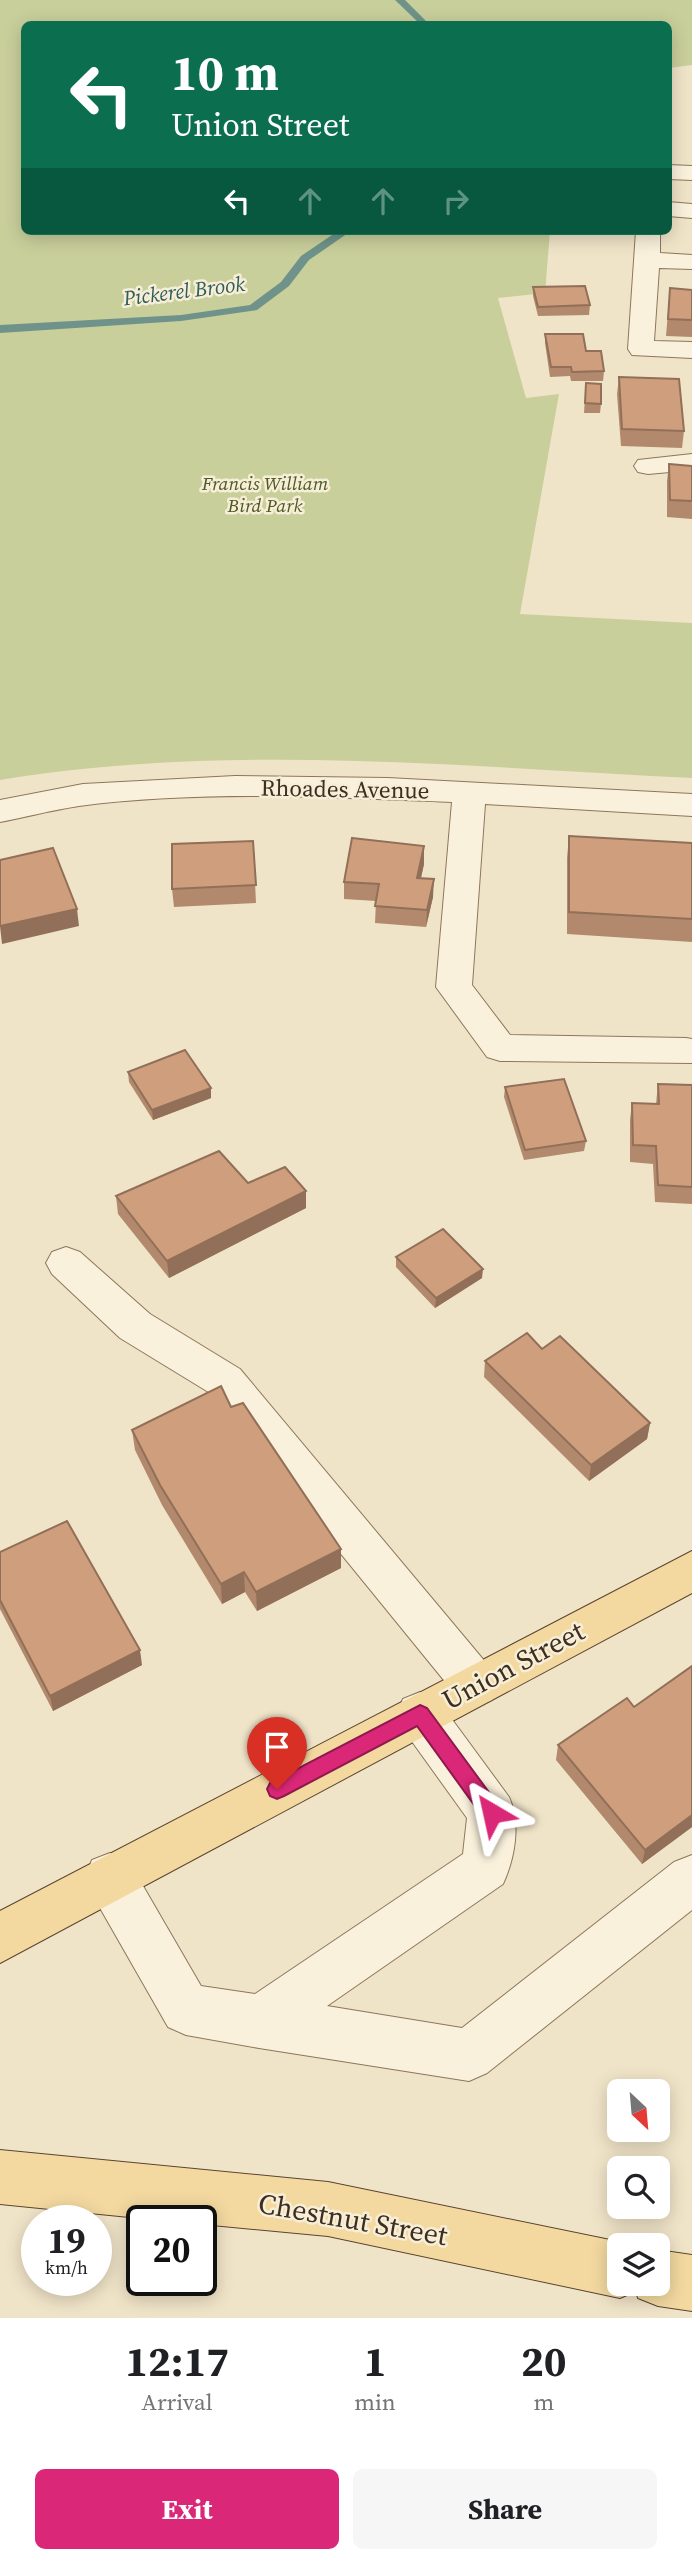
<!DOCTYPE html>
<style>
:root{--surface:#fff;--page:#f6f6f6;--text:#202124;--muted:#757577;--accent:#db2777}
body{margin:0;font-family:"Source Serif 4",serif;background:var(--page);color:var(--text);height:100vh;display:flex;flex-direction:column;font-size:26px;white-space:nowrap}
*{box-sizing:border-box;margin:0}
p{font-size:23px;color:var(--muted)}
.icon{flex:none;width:38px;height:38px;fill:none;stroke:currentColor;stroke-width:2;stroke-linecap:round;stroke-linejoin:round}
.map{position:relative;height:2318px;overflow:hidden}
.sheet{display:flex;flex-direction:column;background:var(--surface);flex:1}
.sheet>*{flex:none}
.guide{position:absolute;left:21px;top:21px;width:651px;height:214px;border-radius:10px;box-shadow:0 4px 18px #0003;background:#0b6e4f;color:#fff;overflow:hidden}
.needle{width:46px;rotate:154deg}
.fabs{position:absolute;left:607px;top:2079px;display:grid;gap:14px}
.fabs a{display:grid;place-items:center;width:63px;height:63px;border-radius:10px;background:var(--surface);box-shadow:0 4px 18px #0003;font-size:35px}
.speed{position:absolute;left:21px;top:2205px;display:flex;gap:14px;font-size:35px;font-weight:700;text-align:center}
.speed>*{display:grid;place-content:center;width:91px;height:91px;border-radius:50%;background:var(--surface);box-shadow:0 4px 18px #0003;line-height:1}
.speed small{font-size:18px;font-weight:400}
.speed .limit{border:4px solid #111;border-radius:10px;background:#fff;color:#111}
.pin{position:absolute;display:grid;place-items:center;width:60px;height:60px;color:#fff;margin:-72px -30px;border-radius:50% 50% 50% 0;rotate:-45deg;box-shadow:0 0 7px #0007}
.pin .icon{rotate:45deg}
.me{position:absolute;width:77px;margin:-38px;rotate:324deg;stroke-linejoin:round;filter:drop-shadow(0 0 5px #0008)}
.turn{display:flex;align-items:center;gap:24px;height:147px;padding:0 35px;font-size:32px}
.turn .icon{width:91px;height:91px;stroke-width:2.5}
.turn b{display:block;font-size:49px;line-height:60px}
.lanes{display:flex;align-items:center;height:66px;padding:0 35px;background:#0003;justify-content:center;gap:35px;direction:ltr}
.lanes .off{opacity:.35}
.eta{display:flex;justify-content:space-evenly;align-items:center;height:119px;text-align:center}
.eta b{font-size:42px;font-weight:700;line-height:49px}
.primary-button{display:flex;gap:14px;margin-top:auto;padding:14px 35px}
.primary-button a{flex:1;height:80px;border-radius:10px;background:var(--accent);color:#fff;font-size:28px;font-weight:700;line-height:80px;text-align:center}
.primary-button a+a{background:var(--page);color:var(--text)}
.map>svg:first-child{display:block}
.green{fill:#c9cf9b}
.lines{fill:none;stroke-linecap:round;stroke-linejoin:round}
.stream{fill:#6f938a;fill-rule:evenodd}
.minor-casing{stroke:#8d765c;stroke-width:2}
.major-casing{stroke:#5b4430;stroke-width:2}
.minor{fill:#faf1dc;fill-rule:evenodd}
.major{fill:#f3d9a0;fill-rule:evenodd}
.wall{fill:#b2896c}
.shaded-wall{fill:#916f58}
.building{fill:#cf9f7d;stroke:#916f58;stroke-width:2}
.route{fill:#db2777;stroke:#8e194d;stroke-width:2}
.labels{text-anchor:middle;stroke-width:5;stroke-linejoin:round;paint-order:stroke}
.far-park-label{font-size:19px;font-style:italic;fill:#4d5a26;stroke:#f7eed8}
.far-water-label{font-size:21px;font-style:italic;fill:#2f5d5a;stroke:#f7eed8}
.street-label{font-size:23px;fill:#3d2e20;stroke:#f7eed8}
.near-street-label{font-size:28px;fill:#3d2e20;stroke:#f7eed8}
</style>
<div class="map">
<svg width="692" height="2318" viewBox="0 0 692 2318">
<rect width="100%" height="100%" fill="#f0e4c8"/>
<!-- green -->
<path class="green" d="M0,0H692V65L669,68L668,24H24V231H550L545,293L498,298L526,398L559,394L520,614L692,623V778C461,767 230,742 0,780Z"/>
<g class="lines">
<!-- stream -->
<g class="stream">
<path d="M395,0H405L429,24H420Z"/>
<path d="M338,231H351L309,260L289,286L257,310L181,321L0,333V325L181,315L250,305L281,282L301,256Z"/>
</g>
<!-- minor casing -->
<g class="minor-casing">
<g id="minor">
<path d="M668,165L692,166V180L668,179Z"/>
<path d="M668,202L692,204V218L668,216Z"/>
<path d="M636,231H660V253L692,255V269L659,268L654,341L692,342V358L632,355L628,349Z"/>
<path d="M692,454V470L648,474L638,472L634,466L638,460Z"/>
<path d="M235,776L388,778L692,794V816L485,804L472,985L510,1035L686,1038L692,1039V1063L500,1061L487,1057L436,987L452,802C328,797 202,790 79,806C52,810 26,817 0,822V800L83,784Z"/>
<path d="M66,1247L80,1252L150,1314L240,1369L492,1670L499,1685L492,1700L476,1706L460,1700L210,1393L120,1338L52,1274L46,1263L52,1252Z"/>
<path d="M420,1692L437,1699L509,1797C521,1823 515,1858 503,1884L327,2006L462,2028L674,1862L692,1855V1910L487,2073L469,2081L259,2048L186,2035L168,2027L92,1894L85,1877L92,1860L110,1853L128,1860L201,1986L255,1994L463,1854L467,1818L403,1729L396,1714L403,1699Z"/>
</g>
</g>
<!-- major casing -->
<g class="major-casing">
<g id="major">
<path d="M692,1551V1593L0,1963V1911Z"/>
<path d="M0,2150L328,2182L620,2242L627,2245H620V2284H658V2250L692,2255V2311L658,2306L638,2298L636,2291L620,2298L328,2236L201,2224V2221H169L0,2204Z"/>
</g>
</g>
<!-- minor -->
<use href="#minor" class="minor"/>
<!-- major -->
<use href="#major" class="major"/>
</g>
<!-- wall -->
<g class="wall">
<path d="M533,287L590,305L589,315L538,316L533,296Z"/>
<path d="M670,288L692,290V337L666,336Z"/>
<path d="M545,334L586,351L604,371L603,381H571L570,376L550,377L545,343Z"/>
<path d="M619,377L684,431L682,448L621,446L617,394Z"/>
<path d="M586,383L601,404L600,413H584Z"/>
<path d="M669,464L692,466V519L667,517V481Z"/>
<path d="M569,836L692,843V942L567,934V858Z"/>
<path d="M253,841L256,903L174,907L172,889Z"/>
<path d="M424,864L421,878L433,897L426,927L375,923L376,901L344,899V882Z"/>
<path d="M128,1072L211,1088V1098L153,1120L129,1082Z"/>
<path d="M658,1084L692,1085V1204L655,1202L653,1164L630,1162V1120L632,1103L656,1104Z"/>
<path d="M505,1087L586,1141L584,1151L524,1160L504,1097Z"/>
<path d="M248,1183L306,1208L169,1278L118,1214L116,1196Z"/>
<path d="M396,1257L482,1278L435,1308L396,1267Z"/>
<path d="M542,1349L650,1423L647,1439L589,1481L484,1377L485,1361Z"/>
<path d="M231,1407L341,1568L257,1611L245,1592L222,1604L162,1505L135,1450L132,1430Z"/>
<path d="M0,1552L142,1665L53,1711L0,1609Z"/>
<path d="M692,1666V1827L642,1864L556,1760L558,1745L634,1707Z"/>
</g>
<!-- shaded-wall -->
<g class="shaded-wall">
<path d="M424,846V864L417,895V878Z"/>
<path d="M434,879L433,897L426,927L427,910Z"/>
<path d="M77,909L79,926L2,944L0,926Z"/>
<path d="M211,1088V1098L153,1120L152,1110Z"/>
<path d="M306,1191V1208L169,1278L167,1261Z"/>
<path d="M483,1269L482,1278L435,1308L436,1298Z"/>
<path d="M650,1423L647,1439L589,1481L591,1465Z"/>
<path d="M341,1549V1568L257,1611L256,1592Z"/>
<path d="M244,1572L245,1592L222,1604L221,1584Z"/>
<path d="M140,1650L142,1665L53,1711L50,1696Z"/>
<path d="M692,1815V1827L642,1864L645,1850Z"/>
</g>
<!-- building -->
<g class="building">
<path d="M585,286L590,305L538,307L533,287Z"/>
<path d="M670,288L692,290V320L668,319Z"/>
<path d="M545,334H583L586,351H601L604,371L572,372L571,367H551Z"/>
<path d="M619,377L679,379L684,431L622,429Z"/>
<path d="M586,383L601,384V404L585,403Z"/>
<path d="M669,464L692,466V501L670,500Z"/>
<path d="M569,836L692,843V919L569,912Z"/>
<path d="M352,838L424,846L417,878L434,879L427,910L375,906L379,884L344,882Z"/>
<path d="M253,841L256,885L172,889V844Z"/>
<path d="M53,848L77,909L0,926V860Z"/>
<path d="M185,1050L211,1088L152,1110L128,1072Z"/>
<path d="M564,1079L586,1141L525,1150L505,1087Z"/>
<path d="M658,1084L692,1085V1187L658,1185L656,1146L633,1145L632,1103L659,1104Z"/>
<path d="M219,1151L248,1183L285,1167L306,1191L167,1261L116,1196Z"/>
<path d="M443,1229L483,1269L436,1298L396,1257Z"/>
<path d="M527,1333L542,1349L560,1336L650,1423L591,1465L485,1361Z"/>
<path d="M221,1386L231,1407L243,1403L341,1549L256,1592L244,1572L221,1584L160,1485L132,1430Z"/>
<path d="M67,1521L140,1650L50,1696L0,1600V1552Z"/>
<path d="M692,1666V1815L645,1850L558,1745L627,1698L634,1707Z"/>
</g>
<!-- route -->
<path class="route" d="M420,1705L427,1708L499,1806L502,1813L499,1820L492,1823L485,1820L417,1726L284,1796L277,1799L270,1796L267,1789L270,1783Z"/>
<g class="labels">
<!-- far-park labels -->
<g class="far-park-label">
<text x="265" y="490">Francis William<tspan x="265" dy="22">Bird Park</tspan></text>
</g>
<!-- far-water labels -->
<g class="far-water-label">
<text transform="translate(184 291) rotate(-7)" y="7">Pickerel Brook</text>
</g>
<!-- street labels -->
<g class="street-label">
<text transform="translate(345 789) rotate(1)" y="8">Rhoades Avenue</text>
</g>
<!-- near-street labels -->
<g class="near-street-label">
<text transform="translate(513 1665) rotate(-28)" y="10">Union Street</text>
<text transform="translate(353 2219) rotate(10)" y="10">Chestnut Street</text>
</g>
</g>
</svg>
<div class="fabs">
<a><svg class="needle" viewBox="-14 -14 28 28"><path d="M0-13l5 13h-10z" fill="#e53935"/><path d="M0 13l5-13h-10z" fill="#757577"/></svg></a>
<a><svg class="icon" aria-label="search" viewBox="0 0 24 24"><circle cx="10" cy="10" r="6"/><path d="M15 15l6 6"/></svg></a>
<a><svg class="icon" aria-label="layers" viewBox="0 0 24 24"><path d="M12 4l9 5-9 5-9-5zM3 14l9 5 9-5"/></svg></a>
</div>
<div class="speed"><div>19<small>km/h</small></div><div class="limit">20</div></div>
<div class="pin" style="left:277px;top:1789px;background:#d93025"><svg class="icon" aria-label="arrive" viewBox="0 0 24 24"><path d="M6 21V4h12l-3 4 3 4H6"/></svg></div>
<svg class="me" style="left:492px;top:1813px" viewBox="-20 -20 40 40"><path d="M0-17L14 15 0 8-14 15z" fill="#db2777" stroke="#fff" stroke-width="4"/></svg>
<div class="guide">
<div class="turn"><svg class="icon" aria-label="left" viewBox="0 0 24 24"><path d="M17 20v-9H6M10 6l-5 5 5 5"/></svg><div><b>10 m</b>Union Street</div></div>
<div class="lanes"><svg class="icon" aria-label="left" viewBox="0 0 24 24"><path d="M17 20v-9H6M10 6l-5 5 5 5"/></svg><svg class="icon off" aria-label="ahead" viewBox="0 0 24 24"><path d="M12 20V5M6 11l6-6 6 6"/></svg><svg class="icon off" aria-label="ahead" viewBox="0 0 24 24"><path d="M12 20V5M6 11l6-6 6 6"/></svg><svg class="icon off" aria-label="right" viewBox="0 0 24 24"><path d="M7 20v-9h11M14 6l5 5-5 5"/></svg></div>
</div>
</div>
<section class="sheet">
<div class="eta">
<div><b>12:17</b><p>Arrival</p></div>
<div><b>1</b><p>min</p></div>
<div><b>20</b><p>m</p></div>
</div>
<div class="primary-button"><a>Exit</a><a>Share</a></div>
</section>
